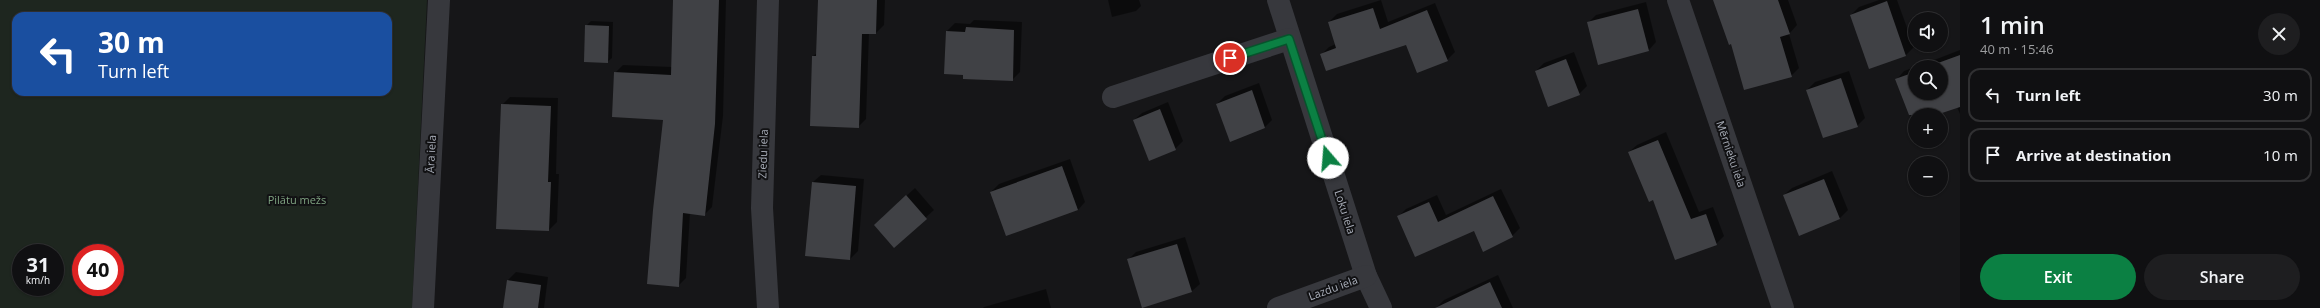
<!DOCTYPE html>
<meta charset="utf-8">
<style>
:root{--surface:#101012;--page:#1e1e20;--text:#f1f3f6;--muted:#9c9d9f;--line:#303032;--accent:#0b8043}
body{margin:0;font-family:"Open Sans",sans-serif;background:var(--page);color:var(--text);height:100vh;display:flex;flex-direction:column;font-size:15px;white-space:nowrap}
*{box-sizing:border-box;margin:0}
p{font-size:13px;color:var(--muted)}
.icon{flex:none;width:22px;height:22px;fill:none;stroke:currentColor;stroke-width:2;stroke-linecap:round;stroke-linejoin:round}
.map{position:relative;flex:1;overflow:hidden}
.sheet{display:flex;flex-direction:column;background:var(--surface);width:360px}
.sheet>*{flex:none}
.hud{position:absolute;left:12px;top:12px;width:380px;height:84px;border-radius:12px;box-shadow:0 1px 3px #0004,0 0 0 1px var(--line);background:#1a4fa0;color:#fff;overflow:hidden}
.fabs{position:absolute;left:1908px;top:12px;display:grid;gap:8px}
.fabs a{display:grid;place-items:center;width:40px;height:40px;border-radius:50%;background:var(--surface);box-shadow:0 1px 3px #0004,0 0 0 1px var(--line);font-size:20px}
.speed{position:absolute;left:12px;top:244px;display:flex;gap:8px;font-size:20px;font-weight:700;text-align:center}
.speed>*{display:grid;place-content:center;width:52px;height:52px;border-radius:50%;background:var(--surface);box-shadow:0 1px 3px #0004,0 0 0 1px var(--line);line-height:1}
.speed small{font-size:10px;font-weight:400}
.speed .limit{border:6px solid #d22;background:#fff;color:#111}
.pin{position:absolute;display:grid;place-items:center;width:34px;height:34px;color:#fff;margin:-17px;border:2px solid #fff;border-radius:50%;box-shadow:0 1px 4px #0007}
.me{position:absolute;width:44px;margin:-22px;rotate:342deg;stroke-linejoin:round;filter:drop-shadow(0 0 3px #0008)}
.turn{display:flex;align-items:center;gap:14px;height:84px;padding:0 20px;font-size:18px}
.turn .icon{width:52px;height:52px;stroke-width:2.5}
.turn b{display:block;font-size:28px;line-height:34px}
.round{display:grid;place-items:center;flex:none;width:42px;height:42px;border-radius:21px;background:var(--page)}
.headline{display:flex;align-items:center;justify-content:space-between;height:68px;padding:0 20px}
h1{font-size:24px;font-weight:600;line-height:30px}
.action{display:flex;gap:8px;margin-top:auto;padding:8px 20px}
.action a{flex:1;height:46px;border-radius:24px;background:var(--accent);color:#fff;font-size:16px;font-weight:600;line-height:46px;text-align:center}
.action a+a{background:var(--page);color:var(--text)}
ul{padding:0;list-style:none}
li{display:flex;align-items:center;gap:12px;height:54px;margin:0 8px 6px;padding:0 12px;border:2px solid var(--line);border-radius:12px}
li div{flex:1}
li b{display:block;font-size:15px}
li em{font-style:normal}
main{display:flex;flex:1;min-height:0}
.map>svg:first-child{display:block}
.green{fill:#1e261f;fill-rule:evenodd}
.shadow{fill:#0007}
.building{fill:#404145}
.lines{fill:none;stroke-linecap:round;stroke-linejoin:round}
.minor{stroke:#37383d;stroke-width:22}
.route-casing{stroke:#07532c;stroke-width:10}
.route{stroke:#0b8043;stroke-width:7}
.labels{text-anchor:middle;stroke-width:4;stroke-linejoin:round;paint-order:stroke}
.street-label{font-size:11px;fill:#a8adb8;stroke:#111113}
.park-label{font-size:11px;fill:#7fa381;stroke:#111113}
</style>
<main>
<div class="map">
<svg width="1960" height="308" viewBox="0 0 1960 308">
<rect width="100%" height="100%" fill="#161618"/>
<!-- green -->
<path class="green" d="M0,0H427L412,308H0ZM16,16H388V92H16ZM21,253H55V287H21ZM81,253H115V287H81Z"/>
<!-- shadow -->
<g class="shadow">
<path d="M674,0H726L723,116L712,207L704,215L690,213L686,278L678,286L664,119L615,73L623,65L672,67Z"/>
<path d="M819,0H885L884,25L876,33H869L866,119L858,127L813,56L817,53Z"/>
<path d="M1108,0H1139L1141,6L1136,11L1112,17Z"/>
<path d="M1381,0L1388,22L1435,3L1455,52L1447,60L1406,44L1321,55L1329,47L1336,44L1329,22L1337,14Z"/>
<path d="M1714,0H1788L1797,25L1789,34L1799,68L1791,76L1732,43Z"/>
<path d="M1879,0H1897L1914,47L1906,55L1851,15L1859,7Z"/>
<path d="M1646,2L1656,42L1649,50L1588,23L1596,15Z"/>
<path d="M974,20L1022,22L1020,72L1012,80L964,74L947,31L955,23L970,24Z"/>
<path d="M591,21L613,22L612,58L607,62L586,26Z"/>
<path d="M1960,50V114L1957,107L1933,115H1915V121L1913,122L1897,79L1904,71L1915,67V93H1941V67H1916Z"/>
<path d="M1574,52L1587,86L1579,94L1536,71L1544,63Z"/>
<path d="M1849,71L1865,118L1857,126L1807,90L1815,82Z"/>
<path d="M1259,83L1272,120L1264,128L1217,104L1225,96Z"/>
<path d="M510,97L558,98L556,174H559L557,222L549,230L502,105Z"/>
<path d="M1168,102L1183,141L1175,149L1134,120L1142,113Z"/>
<path d="M1666,132L1699,212L1713,207L1724,236L1716,244L1654,199L1629,152L1637,145Z"/>
<path d="M1070,159L1085,202L1078,210L991,192L999,184Z"/>
<path d="M1832,171L1848,210L1840,218L1800,234L1784,195L1792,188Z"/>
<path d="M821,175L864,179L858,251L850,259L813,182Z"/>
<path d="M915,188L934,210L894,246L883,217Z"/>
<path d="M1501,189L1520,228L1512,236L1398,217L1406,209L1437,195L1446,215Z"/>
<path d="M1185,237L1200,284L1192,291L1128,260L1136,252Z"/>
<path d="M516,272L548,277L544,308H504L508,280Z"/>
<path d="M1498,275L1513,308H1436L1444,300Z"/>
<path d="M1046,289L1051,308H983L984,307Z"/>
</g>
<!-- building -->
<g class="building">
<path d="M673,0H719L715,124L705,216L683,213L679,287L647,284L653,210L663,120L612,117L614,72L671,75Z"/>
<path d="M818,0H877L876,34H862L859,128L810,126L812,56H816Z"/>
<path d="M1713,0H1778L1790,34L1780,37L1792,77L1744,90L1731,44L1729,45Z"/>
<path d="M1887,1L1906,56L1869,69L1850,15Z"/>
<path d="M1373,8L1380,29L1427,10L1448,61L1417,73L1406,45L1326,71L1320,54L1336,48L1328,22Z"/>
<path d="M1638,9L1649,51L1598,65L1587,22Z"/>
<path d="M585,25L609,26L608,63L584,62Z"/>
<path d="M966,27L1014,30L1013,81L963,79V75L944,74L946,31L965,32Z"/>
<path d="M1960,55V107L1936,115H1909L1895,79L1915,72V93H1941V67H1927Z"/>
<path d="M1566,59L1580,95L1548,107L1535,71Z"/>
<path d="M1841,78L1858,127L1823,138L1806,90Z"/>
<path d="M1252,90L1265,128L1230,142L1216,104Z"/>
<path d="M501,104L551,106L548,182H551L549,231L496,229Z"/>
<path d="M1160,109L1176,150L1149,161L1133,120Z"/>
<path d="M1658,140L1691,219L1706,214L1717,245L1675,260L1653,200L1649,202L1628,152Z"/>
<path d="M1062,166L1078,210L1006,236L990,192Z"/>
<path d="M1824,179L1840,219L1799,236L1783,195Z"/>
<path d="M812,182L856,186L850,260L805,256Z"/>
<path d="M906,195L927,219L894,248L874,225Z"/>
<path d="M1493,196L1513,237L1483,252L1474,231L1415,257L1397,216L1429,202L1438,222Z"/>
<path d="M1177,244L1192,292L1142,308L1127,259Z"/>
<path d="M507,280L541,285L538,308H503Z"/>
<path d="M1490,282L1502,308H1435Z"/>
</g>
<g class="lines">
<!-- minor -->
<g class="minor">
<path d="M1278,0L1366,276L1381,308"/>
<path d="M1678,0L1783,308"/>
<path d="M1113,97L1289,39"/>
<path d="M423,308L439,0"/>
<path d="M768,308L762,208L768,0"/>
<path d="M1278,308L1366,276"/>
</g>
</g>
<g class="lines">
<!-- route casing -->
<g class="route-casing">
<path id="route" d="M1230,58L1289,39L1328,158"/>
</g>
<!-- route -->
<use href="#route" class="route"/>
</g>
<g class="labels">
<!-- street labels -->
<g class="street-label">
<text transform="translate(431 154) rotate(-87)" y="4">Āra iela</text>
<text transform="translate(763 154) rotate(-88)" y="4">Ziedu iela</text>
<text transform="translate(1731 154) rotate(71)" y="4">Mērnieku iela</text>
<text transform="translate(1345 212) rotate(72)" y="4">Loku iela</text>
<text transform="translate(1333 288) rotate(-20)" y="4">Lazdu iela</text>
</g>
<!-- park labels -->
<g class="park-label">
<text x="297" y="204">Pilātu mežs</text>
</g>
</g>
</svg>
<div class="fabs">
<a><svg class="icon" aria-label="sound" viewBox="0 0 24 24"><path d="M4 9h4l5-4v14l-5-4H4zM17 9q2 3 0 6"/></svg></a>
<a><svg class="icon" aria-label="search" viewBox="0 0 24 24"><circle cx="10" cy="10" r="6"/><path d="M15 15l6 6"/></svg></a>
<a>+</a>
<a>−</a>
</div>
<div class="speed"><div>31<small>km/h</small></div><div class="limit">40</div></div>
<div class="pin" style="left:1230px;top:58px;background:#d93025"><svg class="icon" aria-label="arrive" viewBox="0 0 24 24"><path d="M6 21V4h12l-3 4 3 4H6"/></svg></div>
<svg class="me" style="left:1328px;top:158px" viewBox="-20 -20 40 40"><circle r="19" fill="#fff"/><path d="M0-13L10 11 0 6-10 11z" fill="#0b8043"/></svg>
<div class="hud">
<div class="turn"><svg class="icon" aria-label="left" viewBox="0 0 24 24"><path d="M17 20v-9H6M10 6l-5 5 5 5"/></svg><div><b>30 m</b>Turn left</div></div>
</div>
</div>
<section class="sheet">
<div class="headline"><div><h1>1 min</h1><p>40 m · 15:46</p></div><a class="round"><svg class="icon" aria-label="close" viewBox="0 0 24 24"><path d="M6 6l12 12M18 6L6 18"/></svg></a></div>
<ul>
<li><svg class="icon" aria-label="left" viewBox="0 0 24 24"><path d="M17 20v-9H6M10 6l-5 5 5 5"/></svg><div><b>Turn left</b></div><em>30 m</em></li>
<li><svg class="icon" aria-label="arrive" viewBox="0 0 24 24"><path d="M6 21V4h12l-3 4 3 4H6"/></svg><div><b>Arrive at destination</b></div><em>10 m</em></li>
</ul>
<div class="action"><a>Exit</a><a>Share</a></div>
</section>
</main>
